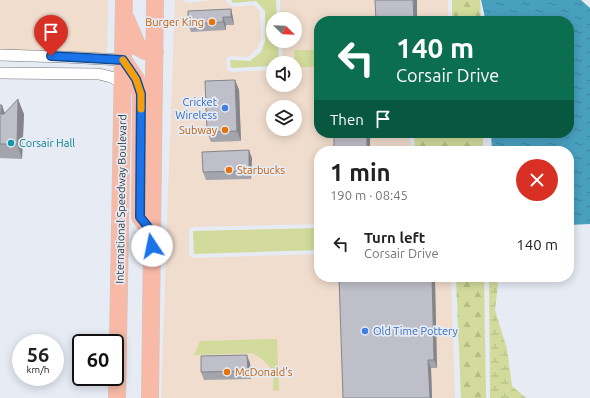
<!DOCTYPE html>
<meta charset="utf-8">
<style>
:root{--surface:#fff;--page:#f6f6f6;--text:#222;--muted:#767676}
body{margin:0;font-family:Ubuntu,sans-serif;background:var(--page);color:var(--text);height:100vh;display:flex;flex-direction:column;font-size:15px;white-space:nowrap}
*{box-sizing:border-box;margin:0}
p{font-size:13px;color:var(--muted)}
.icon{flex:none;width:22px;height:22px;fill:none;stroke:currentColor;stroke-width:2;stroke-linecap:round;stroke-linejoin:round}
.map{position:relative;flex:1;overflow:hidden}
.drawer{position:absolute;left:314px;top:146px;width:260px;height:136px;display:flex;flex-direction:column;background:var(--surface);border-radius:16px;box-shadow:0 2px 10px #0003}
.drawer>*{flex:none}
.guide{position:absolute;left:314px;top:16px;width:260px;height:122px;border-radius:16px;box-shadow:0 2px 10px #0003;background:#0b6e4f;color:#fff;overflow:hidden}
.needle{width:26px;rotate:113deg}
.controls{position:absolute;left:266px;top:12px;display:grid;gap:8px}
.controls a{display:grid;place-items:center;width:36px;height:36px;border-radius:50%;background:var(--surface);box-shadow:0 2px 10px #0003;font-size:20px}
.speed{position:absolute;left:12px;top:334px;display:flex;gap:8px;font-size:20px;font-weight:700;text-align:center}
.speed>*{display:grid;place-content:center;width:52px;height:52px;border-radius:50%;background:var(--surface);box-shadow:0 2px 10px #0003;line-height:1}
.speed small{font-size:10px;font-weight:400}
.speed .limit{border:2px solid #111;border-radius:6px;background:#fff;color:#111}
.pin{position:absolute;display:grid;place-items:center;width:34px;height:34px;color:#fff;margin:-41px -17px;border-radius:50% 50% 50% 0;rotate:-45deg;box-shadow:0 0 4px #0007}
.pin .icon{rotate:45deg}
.me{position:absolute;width:44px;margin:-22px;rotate:349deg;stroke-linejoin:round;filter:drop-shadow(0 0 3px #0008)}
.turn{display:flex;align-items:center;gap:14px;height:84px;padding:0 16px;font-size:18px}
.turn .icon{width:52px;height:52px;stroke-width:2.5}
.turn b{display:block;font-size:28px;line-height:34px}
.then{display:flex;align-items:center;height:38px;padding:0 16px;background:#0003;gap:8px;font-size:15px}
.round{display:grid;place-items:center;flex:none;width:42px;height:42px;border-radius:21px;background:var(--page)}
.headline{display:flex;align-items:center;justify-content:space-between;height:68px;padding:0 16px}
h1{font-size:24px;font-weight:700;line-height:30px}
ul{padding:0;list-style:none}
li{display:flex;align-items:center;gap:12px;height:60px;padding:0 16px}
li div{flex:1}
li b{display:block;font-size:15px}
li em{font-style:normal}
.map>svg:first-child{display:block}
.commercial{fill:#f0ddcd;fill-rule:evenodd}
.green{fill:#d2db9b}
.forest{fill:url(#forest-firs)}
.wetland{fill:url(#wetland-marsh)}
.water{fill:url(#water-ripples)}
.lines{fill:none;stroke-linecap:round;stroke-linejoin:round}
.minor-casing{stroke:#72767e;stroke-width:12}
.primary-casing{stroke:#cacbcc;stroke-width:18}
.minor{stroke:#fff;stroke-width:11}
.primary{stroke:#f8b9a6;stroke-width:17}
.wall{fill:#a3a4ac}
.shaded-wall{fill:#85868c}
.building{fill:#bebfc8;stroke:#85868c}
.route-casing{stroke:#114b97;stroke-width:10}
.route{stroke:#1a73e8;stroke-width:7}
.slow{stroke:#f59e0b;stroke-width:7}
.food-dot{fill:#e8710a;stroke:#e6ebf4;stroke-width:1.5}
.shop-dot{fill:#3f7fe0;stroke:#e6ebf4;stroke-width:1.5}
.culture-dot{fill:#0f9aa8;stroke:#e6ebf4;stroke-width:1.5}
.labels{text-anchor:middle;stroke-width:3.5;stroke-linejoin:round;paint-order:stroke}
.food-label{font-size:11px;fill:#c56008;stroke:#e6ebf4;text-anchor:end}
.shop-label{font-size:11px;fill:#366cbe;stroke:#e6ebf4;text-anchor:end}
.culture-label{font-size:11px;fill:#0d838f;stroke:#e6ebf4;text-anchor:start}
.street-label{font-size:11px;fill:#34363a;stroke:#e6ebf4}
</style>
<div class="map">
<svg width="590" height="398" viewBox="0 0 590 398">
<defs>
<pattern id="forest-firs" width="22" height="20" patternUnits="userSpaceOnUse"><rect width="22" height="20" fill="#d2db9b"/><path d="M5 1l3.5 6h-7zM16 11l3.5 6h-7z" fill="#b5bd86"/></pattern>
<pattern id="wetland-marsh" width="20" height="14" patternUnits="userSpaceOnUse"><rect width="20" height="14" fill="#d2db9b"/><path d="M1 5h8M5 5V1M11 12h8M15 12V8" fill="none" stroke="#b5bd86"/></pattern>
<pattern id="water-ripples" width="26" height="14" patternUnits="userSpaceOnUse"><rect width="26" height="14" fill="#48a0bf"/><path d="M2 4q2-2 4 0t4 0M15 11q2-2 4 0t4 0" fill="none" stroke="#3d839c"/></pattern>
</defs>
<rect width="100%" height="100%" fill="#e6ebf4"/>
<!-- commercial -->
<g class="commercial">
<path d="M0,0H108L107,54L0,50Z"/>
<path d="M175,0H183L185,2L188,3L212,0H225L230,5L233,7L254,5L260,12L261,40L257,49L248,57L230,56L228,57L226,60L227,69L229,71L232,72L273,70V85H295V63H283L282,41H295V19H281L280,0H448V21H319V133H410L411,151H319V224L192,227L190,228L189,230V255L191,257L194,258L319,254V277H451L455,398H161ZM273,107H295V129H273Z"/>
</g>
<!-- green -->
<g class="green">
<path d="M231,0H276L277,19H273V41H278L279,63H273V66L231,68L230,60L250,61L261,52L265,41V11L256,1L233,3Z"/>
<path d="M294,50H319V67H295Z"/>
<path d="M319,228V250L194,254L193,231Z"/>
<path d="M277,339L279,391L273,390C273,385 274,379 273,374C272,366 259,356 252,353L194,355L200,341Z"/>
</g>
<!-- forest -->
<g class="forest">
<path d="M452,0H480L481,21H452Z"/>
<path d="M414,133H483V151H415Z"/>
<path d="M456,277H484L486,398H461Z"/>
</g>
<!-- wetland -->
<path class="wetland" d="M489,277H495L498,284L495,310L507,349L512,386L525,397L527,398H490Z"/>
<!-- water -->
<path class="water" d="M481,0H581L590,8V224L569,225V151H492L491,133H569V21H485L484,13Z"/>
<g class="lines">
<!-- minor casing -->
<g class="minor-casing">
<g id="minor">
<path d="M0,55L64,57L123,60"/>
<path d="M0,73L99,74L111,77L123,83"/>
</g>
</g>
<!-- primary casing -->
<g class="primary-casing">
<g id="primary">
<path d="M126,19L138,47L145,51L155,52"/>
<path d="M123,60L136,79L141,94L140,217L152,232"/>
<path d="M117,398L124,0"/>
<path d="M150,398L155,0"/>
</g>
</g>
<!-- minor -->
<use href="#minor" class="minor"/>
<!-- primary -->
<use href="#primary" class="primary"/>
</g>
<!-- wall -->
<g class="wall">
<path d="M231,9L233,18L234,25H226V30L191,32L188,24Z"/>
<path d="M235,80L239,90L241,141L211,142L207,132Z"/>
<path d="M0,105L5,113L24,114L22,159L0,158Z"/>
<path d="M252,158L251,179L206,180L203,172Z"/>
<path d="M435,282L437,368H431L432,398H343L342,363Z"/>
<path d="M250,363L251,379L204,380L201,372Z"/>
</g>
<!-- shaded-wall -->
<g class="shaded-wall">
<path d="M413,0H417V21H414Z"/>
<path d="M231,9L233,18L234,25L231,17Z"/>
<path d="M223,17L226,25V30L223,22Z"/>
<path d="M235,80L239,90L241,141L237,131Z"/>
<path d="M18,99L24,114L22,159L17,144Z"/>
<path d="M2,105L7,120L1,114Z"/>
<rect x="367" y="133" width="3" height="18"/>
<path d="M249,150L252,158L251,179L249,171Z"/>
<path d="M432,277H433L435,282L437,368L434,360Z"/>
<path d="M247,355L250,363L251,379L248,371Z"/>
<path d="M428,360L431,368L432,398H430Z"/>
</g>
<!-- building -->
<g class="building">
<path d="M375,0H413L414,21H376Z"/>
<path d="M231,9V17H223V22L188,24V11Z"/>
<path d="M235,80L237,131L207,132L205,81Z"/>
<path d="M18,99L17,144H0V105H2L1,114H4Z"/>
<rect x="334" y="133" width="33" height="18"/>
<path d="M249,150V171L203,172L202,152Z"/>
<path d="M339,277H432L434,360H428L430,398H343Z"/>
<path d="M247,355L248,371L201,372V356Z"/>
</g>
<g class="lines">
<!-- route casing -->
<g class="route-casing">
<path id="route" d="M51,56L123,60L136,79L141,94L140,217L152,232V246"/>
</g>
<!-- route -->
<use href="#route" class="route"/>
<!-- slow -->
<path class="slow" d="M123,60L136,79L141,94V109"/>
</g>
<!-- markers -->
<g class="food-dot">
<circle cx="212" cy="22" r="4"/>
<circle cx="225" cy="130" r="4"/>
<circle cx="229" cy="170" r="4"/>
<circle cx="227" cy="372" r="4"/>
</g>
<g class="shop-dot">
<circle cx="225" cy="108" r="4"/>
<circle cx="365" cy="331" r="4"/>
</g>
<circle class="culture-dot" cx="11" cy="143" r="4"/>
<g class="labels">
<!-- food labels -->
<g class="food-label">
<text x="204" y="26">Burger King</text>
<text x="217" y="134">Subway</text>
<text x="237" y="174" text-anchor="start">Starbucks</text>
<text x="235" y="376" text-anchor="start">McDonald's</text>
</g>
<!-- shop labels -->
<g class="shop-label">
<text x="217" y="106">Cricket<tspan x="217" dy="13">Wireless</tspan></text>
<text x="373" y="335" text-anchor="start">Old Time Pottery</text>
</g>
<!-- culture labels -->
<g class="culture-label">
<text x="19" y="147">Corsair Hall</text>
</g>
<!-- street labels -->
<g class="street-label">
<text transform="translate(121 199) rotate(-89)" y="4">International Speedway Boulevard</text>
</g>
</g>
</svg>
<div class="controls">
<a><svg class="needle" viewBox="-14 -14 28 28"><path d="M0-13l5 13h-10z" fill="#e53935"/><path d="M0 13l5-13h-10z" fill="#767676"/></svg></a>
<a><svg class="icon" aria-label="sound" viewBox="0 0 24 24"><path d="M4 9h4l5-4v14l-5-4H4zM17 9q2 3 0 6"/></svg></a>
<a><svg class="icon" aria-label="layers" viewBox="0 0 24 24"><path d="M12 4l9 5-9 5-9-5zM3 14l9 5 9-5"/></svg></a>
</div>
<div class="speed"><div>56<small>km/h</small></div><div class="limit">60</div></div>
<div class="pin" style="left:51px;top:56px;background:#d93025"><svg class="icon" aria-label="arrive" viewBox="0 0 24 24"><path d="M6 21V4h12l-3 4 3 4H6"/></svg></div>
<svg class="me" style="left:152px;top:246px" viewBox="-20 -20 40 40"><circle r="19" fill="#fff"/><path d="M0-13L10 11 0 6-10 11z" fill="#1a73e8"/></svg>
<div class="guide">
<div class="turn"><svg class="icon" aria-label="left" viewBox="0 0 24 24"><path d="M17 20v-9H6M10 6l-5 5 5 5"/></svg><div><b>140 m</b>Corsair Drive</div></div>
<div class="then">Then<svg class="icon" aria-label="arrive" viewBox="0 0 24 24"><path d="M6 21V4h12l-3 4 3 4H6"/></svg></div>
</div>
<section class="drawer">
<div class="headline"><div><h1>1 min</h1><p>190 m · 08:45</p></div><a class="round" style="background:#d93025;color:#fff"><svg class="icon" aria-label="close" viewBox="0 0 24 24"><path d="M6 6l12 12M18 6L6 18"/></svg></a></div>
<ul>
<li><svg class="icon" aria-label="left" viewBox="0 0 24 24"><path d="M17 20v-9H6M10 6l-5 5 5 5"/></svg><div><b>Turn left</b><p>Corsair Drive</p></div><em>140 m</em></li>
</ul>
</section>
</div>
